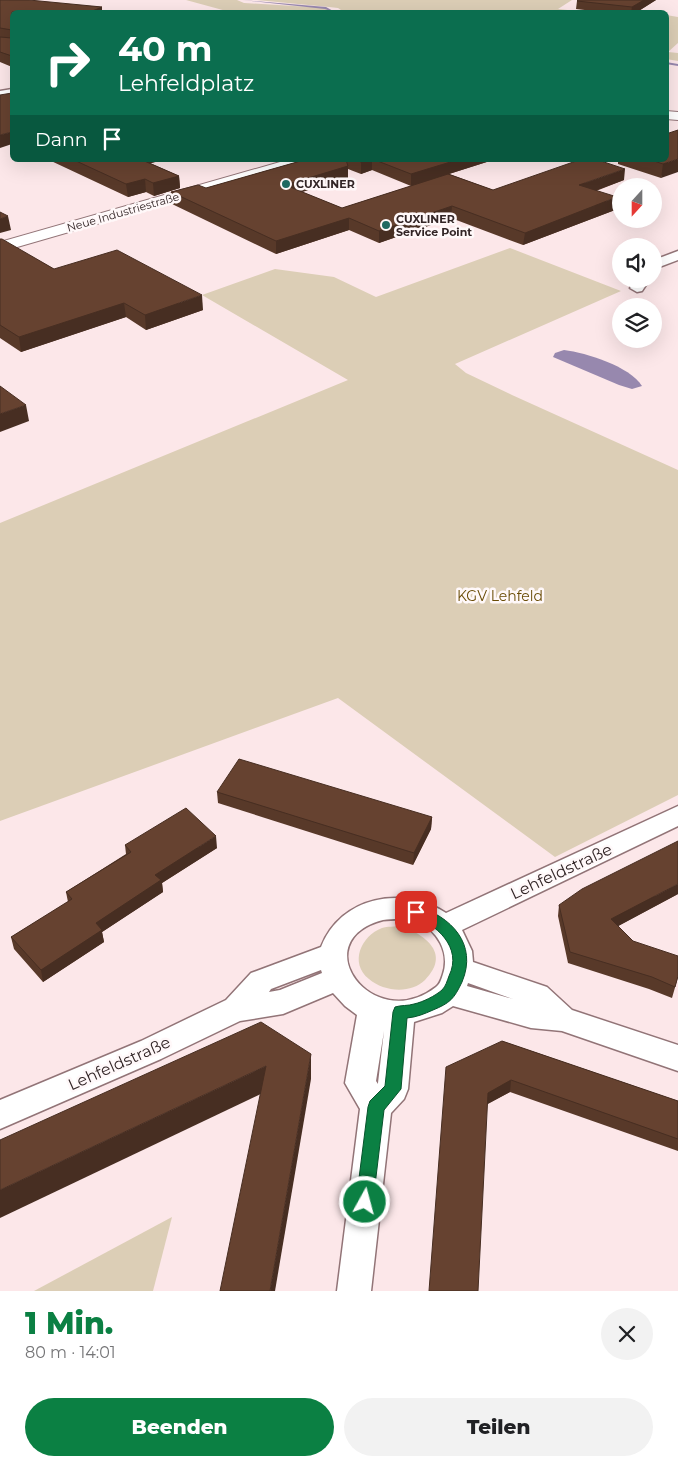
<!DOCTYPE html>
<html lang="de">
<meta charset="utf-8">
<style>
:root{--surface:#fff;--page:#f2f2f2;--text:#202124;--muted:#757577;--accent:#0b8043}
body{margin:0;font-family:Montserrat,sans-serif;background:var(--page);color:var(--text);height:100vh;display:flex;flex-direction:column;font-size:19px;white-space:nowrap}
*{box-sizing:border-box;margin:0}
p{font-size:16px;color:var(--muted)}
.icon{flex:none;width:28px;height:28px;fill:none;stroke:currentColor;stroke-width:2;stroke-linecap:round;stroke-linejoin:round}
.map{position:relative;height:1291px;overflow:hidden}
.details{display:flex;flex-direction:column;background:var(--surface);flex:1}
.details>*{flex:none}
.top-card{position:absolute;left:10px;top:10px;width:659px;height:152px;border-radius:8px;box-shadow:0 5px 20px #0002;background:#0b6e4f;color:#fff;overflow:hidden}
.needle{width:32px;rotate:201deg}
.tools{position:absolute;left:612px;top:178px;display:grid;gap:10px}
.tools a{display:grid;place-items:center;width:50px;height:50px;border-radius:50%;background:var(--surface);box-shadow:0 5px 20px #0002;font-size:25px}
.pin{position:absolute;display:grid;place-items:center;width:42px;height:42px;color:#fff;margin:-21px;border-radius:10px;box-shadow:0 2px 8px #0006}
.me{position:absolute;width:55px;margin:-28px;rotate:7deg;stroke-linejoin:round;filter:drop-shadow(0 0 4px #0008)}
.turn{display:flex;align-items:center;gap:18px;height:105px;padding:0 25px;font-size:22px}
.turn .icon{width:65px;height:65px;stroke-width:2.5}
.turn b{display:block;font-size:35px;line-height:42px}
.then{display:flex;align-items:center;height:48px;padding:0 25px;background:#0003;gap:10px;font-size:19px}
.round{display:grid;place-items:center;flex:none;width:52px;height:52px;border-radius:26px;background:var(--page)}
.overview{display:flex;align-items:center;justify-content:space-between;height:85px;padding:0 25px}
h1{font-size:30px;font-weight:800;line-height:38px;color:var(--accent)}
.action{display:flex;gap:10px;margin-top:auto;padding:10px 25px}
.action a{flex:1;height:58px;border-radius:30px;background:var(--accent);color:#fff;font-size:20px;font-weight:800;line-height:58px;text-align:center}
.action a+a{background:var(--page);color:var(--text)}
.map>svg:first-child{display:block}
.green{fill:#dcceb6}
.water{fill:#9788ae}
.lines{fill:none;stroke-linecap:round;stroke-linejoin:round}
.stream{fill:#9788ae;fill-rule:evenodd}
.street-casing{stroke:#927477;stroke-width:3}
.secondary-casing{stroke:#927477;stroke-width:2}
.street{fill:#fff;fill-rule:evenodd}
.secondary{fill:#fff;fill-rule:evenodd}
.wall{fill:#583929;fill-rule:evenodd}
.shaded-wall{fill:#472e22}
.building{fill:#664230;stroke:#472e22}
.route{fill:#0b8043;stroke:#07532c}
.poi-dot{fill:#1f6961;stroke:#fff8f9;stroke-width:2}
.labels{text-anchor:middle;stroke-width:5;stroke-linejoin:round;paint-order:stroke}
.far-poi-label{font-size:11px;font-weight:bold;fill:#322526;stroke:#fff8f9;text-anchor:start}
.far-street-label{font-size:11px;fill:#322526;stroke:#fff8f9}
.park-label{font-size:14px;fill:#6a4c06;stroke:#fff8f9}
.near-street-label{font-size:16px;fill:#322526;stroke:#fff8f9}
</style>
<div class="map">
<svg width="678" height="1291" viewBox="0 0 678 1291">
<rect width="100%" height="100%" fill="#fce7e9"/>
<!-- green -->
<g class="green">
<path d="M186,0H237L244,3L326,8L334,12H230Z"/>
<path d="M257,0H572L558,9L587,12H344L338,8L329,7Z"/>
<path d="M666,15L678,17V43L668,52L678,53V61L666,59Z"/>
<path d="M510,248L621,291L455,364L466,373L512,395L678,470V795L555,857L338,698L0,821V523L348,380L202,295L275,269L334,277L376,297Z"/>
<path d="M401,926C426,935 451,954 425,980C411,994 384,992 369,979C349,963 361,936 382,928C387,926 395,927 401,926Z"/>
<path d="M172,1217L153,1291H34Z"/>
</g>
<!-- water -->
<path class="water" d="M564,350C587,353 629,366 642,386L632,389L619,385L553,357L555,353Z"/>
<g class="lines">
<!-- stream -->
<g class="stream">
<path d="M242,0L326,7L335,12H333L325,9Z"/>
<path d="M666,62L678,64V66L666,64Z"/>
</g>
<!-- street casing -->
<g class="street-casing">
<g id="street">
<path d="M12,89V95L0,97V91Z"/>
<path d="M678,251V260L654,269V260Z"/>
<path d="M636,279H650L642,291L637,292L630,288Z"/>
<path d="M678,806V826L462,930L472,951L473,962L547,987L572,1010L678,1045V1071L562,1031L531,1028L453,1006L442,1013L414,1022L408,1089L404,1099L391,1113L371,1291H337L360,1109L345,1083L357,1015L345,1006L333,993L283,1014L240,1021L161,1059L0,1129V1100L141,1041L226,1000L251,973L321,947C341,896 403,885 446,913ZM383,920C394,919 407,918 417,922C438,930 450,953 443,974C441,980 440,984 436,987C373,1036 303,941 383,920ZM321,970L322,973L280,990L269,992L271,989ZM468,983L513,999L467,986ZM384,1031L378,1083V1084L376,1081Z"/>
</g>
</g>
<!-- secondary casing -->
<g class="secondary-casing">
<g id="secondary">
<path d="M666,111L678,112V120L666,119Z"/>
<path d="M287,160H310L308,163L0,252V242Z"/>
</g>
</g>
<!-- street -->
<use href="#street" class="street"/>
<!-- secondary -->
<use href="#secondary" class="secondary"/>
</g>
<!-- wall -->
<g class="wall">
<path d="M0,0L102,7V12H12V67L0,62Z"/>
<path d="M578,0H656L637,12H602L576,9L577,1Z"/>
<path d="M678,130L661,178L618,164V160H666Z"/>
<path d="M49,160H163L150,163L179,176L180,188L154,196L146,192L128,197Z"/>
<path d="M304,160H493L449,174L493,190L624,180L596,191L615,210L523,245L451,218L379,243L349,230L276,254L172,204L171,192L206,188ZM348,169L361,174L372,170L411,186L342,208L302,192L348,178Z"/>
<path d="M0,239L54,269L203,310L146,330L126,317L21,352L0,338Z"/>
<path d="M217,792L432,817L431,829L413,865L218,803Z"/>
<path d="M125,845L217,848L162,883L163,892L102,932L104,942L43,982L14,949L11,937L68,902L66,892L126,854Z"/>
<path d="M678,894L618,926L633,941L678,977L672,998L649,989L568,963L558,916L559,905Z"/>
<path d="M502,1041L678,1101V1151L510,1092L487,1104L429,1291Z"/>
</g>
<!-- shaded-wall -->
<g class="shaded-wall">
<path d="M644,0H656L637,12H631L632,7Z"/>
<path d="M102,7V12H90Z"/>
<path d="M12,132V144L0,148V135Z"/>
<path d="M678,159V172L661,178L663,164Z"/>
<path d="M132,160H163L133,168Z"/>
<path d="M368,160H372V170L361,174V162Z"/>
<path d="M457,160H493L411,186V174Z"/>
<path d="M348,166V178L285,197V185Z"/>
<path d="M625,169L624,180L578,197L579,185Z"/>
<path d="M179,176L180,188L154,196L153,183Z"/>
<path d="M145,179L146,192L128,197L126,184Z"/>
<path d="M617,197L615,210L523,245L525,233Z"/>
<path d="M452,206L451,218L379,243V231Z"/>
<path d="M8,216L11,230L0,233V219Z"/>
<path d="M349,218V230L276,254V241Z"/>
<path d="M202,295L203,310L146,330L145,315Z"/>
<path d="M124,303L126,317L21,352L19,337Z"/>
<path d="M26,405L29,421L0,432V414Z"/>
<path d="M432,817L431,829L413,865L414,853Z"/>
<path d="M216,836L217,848L162,883L163,892L102,932L104,942L43,982L41,970L96,923L155,875Z"/>
<path d="M678,884V894L609,931L611,919Z"/>
<path d="M311,1054V1079L275,1291H270Z"/>
<path d="M266,1066L267,1091L0,1218V1190Z"/>
<path d="M511,1080L510,1092L486,1105L488,1093Z"/>
</g>
<!-- building -->
<g class="building">
<path d="M0,0H29L102,7L90,12H12V56L0,52V37L12,38V30L0,28Z"/>
<path d="M578,0H644L632,7L577,1Z"/>
<path d="M12,93V132L0,135V95Z"/>
<path d="M678,130V159L663,164L651,160H666V134Z"/>
<path d="M74,160H142L179,176L153,183L145,179L126,184Z"/>
<path d="M304,160H346L348,166L285,185L342,208L448,174L493,190L579,160H598L625,169L579,185L617,197L525,233L452,206L379,231L349,218L276,241L171,192L198,185L206,188Z"/>
<path d="M355,160H368L361,162Z"/>
<path d="M375,160H457L411,174Z"/>
<path d="M0,212L8,216L0,219Z"/>
<path d="M0,239H2L54,269L117,250L202,295L145,315L124,303L19,337L0,325Z"/>
<path d="M0,386L26,405L0,414Z"/>
<path d="M239,759L432,817L414,853L217,792Z"/>
<path d="M186,808L216,836L155,875L161,880L96,923L102,930L41,970L11,937L72,899L66,892L131,852L125,845Z"/>
<path d="M678,841V884L611,919L633,941L678,956V976L675,987L652,977L570,952L559,905L582,889Z"/>
<path d="M261,1022L311,1054L270,1291H220L266,1066L0,1190V1140Z"/>
<path d="M502,1041L678,1101V1139L511,1080L488,1093L478,1291H429L446,1067Z"/>
</g>
<!-- route -->
<path class="route" d="M416,906C451,916 478,944 462,982C454,999 450,1003 433,1010C424,1014 417,1017 407,1018L401,1089L384,1110L373,1202L371,1208L365,1211L358,1208L356,1202L368,1107L370,1101L385,1086L393,1012L395,1007C401,1005 408,1006 414,1004C423,1002 435,996 442,990C446,986 447,981 449,976C463,947 436,924 411,915L408,912L411,908Z"/>
<!-- markers -->
<g class="poi-dot">
<circle cx="286" cy="184" r="5"/>
<circle cx="386" cy="225" r="5"/>
</g>
<g class="labels">
<!-- far-poi labels -->
<g class="far-poi-label">
<text x="296" y="188">CUXLINER</text>
<text x="396" y="223">CUXLINER<tspan x="396" dy="13">Service Point</tspan></text>
</g>
<!-- far-street labels -->
<g class="far-street-label">
<text transform="translate(123 212) rotate(-16)" y="4">Neue Industriestraße</text>
</g>
<!-- park labels -->
<g class="park-label">
<text x="500" y="601">KGV Lehfeld</text>
</g>
<!-- near-street labels -->
<g class="near-street-label">
<text transform="translate(561 871) rotate(-25)" y="6">Lehfeldstraße</text>
<text transform="translate(119 1063) rotate(-24)" y="6">Lehfeldstraße</text>
</g>
</g>
</svg>
<div class="tools">
<a><svg class="needle" viewBox="-14 -14 28 28"><path d="M0-13l5 13h-10z" fill="#e53935"/><path d="M0 13l5-13h-10z" fill="#757577"/></svg></a>
<a><svg class="icon" aria-label="sound" viewBox="0 0 24 24"><path d="M4 9h4l5-4v14l-5-4H4zM17 9q2 3 0 6"/></svg></a>
<a><svg class="icon" aria-label="layers" viewBox="0 0 24 24"><path d="M12 4l9 5-9 5-9-5zM3 14l9 5 9-5"/></svg></a>
</div>
<div class="pin" style="left:416px;top:912px;background:#d93025"><svg class="icon" aria-label="arrive" viewBox="0 0 24 24"><path d="M6 21V4h12l-3 4 3 4H6"/></svg></div>
<svg class="me" style="left:365px;top:1202px" viewBox="-20 -20 40 40"><circle r="17" fill="#0b8043" stroke="#fff" stroke-width="3"/><path d="M0-11L8 9 0 5-8 9z" fill="#fff"/></svg>
<div class="top-card">
<div class="turn"><svg class="icon" aria-label="right" viewBox="0 0 24 24"><path d="M7 20v-9h11M14 6l5 5-5 5"/></svg><div><b>40 m</b>Lehfeldplatz</div></div>
<div class="then">Dann<svg class="icon" aria-label="arrive" viewBox="0 0 24 24"><path d="M6 21V4h12l-3 4 3 4H6"/></svg></div>
</div>
</div>
<section class="details">
<div class="overview"><div><h1>1 Min.</h1><p>80 m · 14:01</p></div><a class="round"><svg class="icon" aria-label="close" viewBox="0 0 24 24"><path d="M6 6l12 12M18 6L6 18"/></svg></a></div>
<div class="action"><a>Beenden</a><a>Teilen</a></div>
</section>
